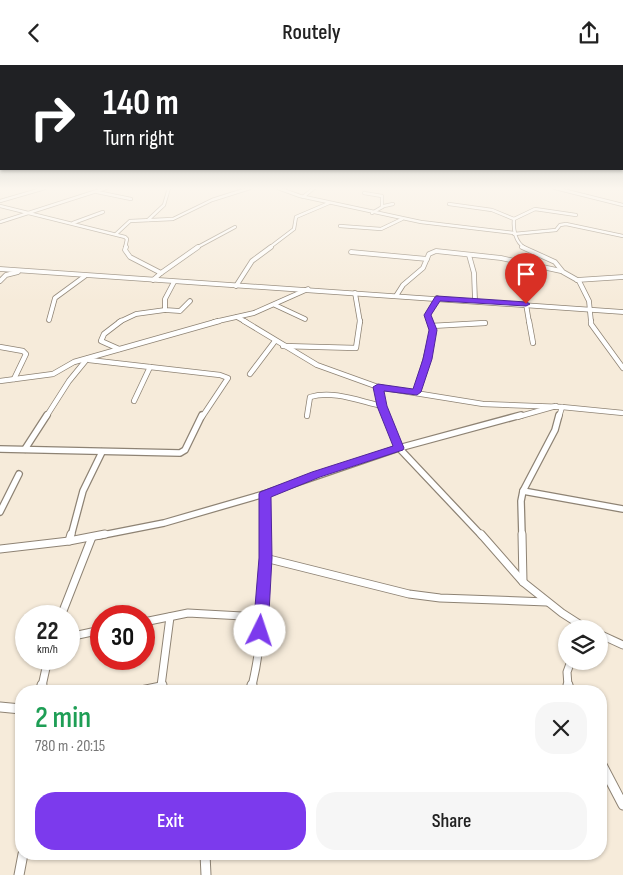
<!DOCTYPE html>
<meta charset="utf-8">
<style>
:root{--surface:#fff;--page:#f6f6f6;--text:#222;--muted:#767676;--accent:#7c3aed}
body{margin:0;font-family:"Sofia Sans Condensed",sans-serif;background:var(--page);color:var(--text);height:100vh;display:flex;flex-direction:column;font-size:19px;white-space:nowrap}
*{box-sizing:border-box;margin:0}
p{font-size:16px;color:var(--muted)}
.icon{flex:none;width:28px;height:28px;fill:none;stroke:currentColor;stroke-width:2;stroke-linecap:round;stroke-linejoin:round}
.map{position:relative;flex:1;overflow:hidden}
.side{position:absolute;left:15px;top:620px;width:592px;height:175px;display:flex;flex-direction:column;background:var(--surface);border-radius:20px;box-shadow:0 1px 4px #0004}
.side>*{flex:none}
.top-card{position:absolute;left:0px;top:0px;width:624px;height:105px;box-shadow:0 1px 4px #0004;background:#202124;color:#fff;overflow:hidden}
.tools{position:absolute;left:558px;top:555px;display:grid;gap:10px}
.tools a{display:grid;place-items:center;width:50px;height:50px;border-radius:50%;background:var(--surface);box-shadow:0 1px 4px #0004;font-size:25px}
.speed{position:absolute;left:15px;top:540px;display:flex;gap:10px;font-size:25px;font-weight:700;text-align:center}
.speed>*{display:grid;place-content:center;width:65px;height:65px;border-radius:50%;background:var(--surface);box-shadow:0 1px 4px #0004;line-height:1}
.speed small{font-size:12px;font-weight:400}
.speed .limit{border:8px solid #d22;background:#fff;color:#111}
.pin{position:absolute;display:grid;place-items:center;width:42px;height:42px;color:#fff;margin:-51px -21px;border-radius:50% 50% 50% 0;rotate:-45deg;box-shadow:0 0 5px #0007}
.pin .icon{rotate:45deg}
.me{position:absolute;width:55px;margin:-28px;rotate:4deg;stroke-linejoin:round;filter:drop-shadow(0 0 4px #0008)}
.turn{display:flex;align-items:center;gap:18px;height:105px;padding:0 20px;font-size:22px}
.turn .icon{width:65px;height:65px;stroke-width:2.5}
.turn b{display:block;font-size:35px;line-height:42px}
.round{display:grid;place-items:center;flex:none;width:52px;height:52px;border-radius:20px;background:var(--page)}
.head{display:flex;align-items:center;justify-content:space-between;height:85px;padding:0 20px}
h1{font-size:30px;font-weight:600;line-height:38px;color:#1e9e55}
.button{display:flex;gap:10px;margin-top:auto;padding:10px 20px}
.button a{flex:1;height:58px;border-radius:20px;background:var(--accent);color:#fff;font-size:20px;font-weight:600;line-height:58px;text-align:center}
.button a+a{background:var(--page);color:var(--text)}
header{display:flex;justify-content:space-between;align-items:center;height:65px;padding:0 20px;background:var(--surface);font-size:22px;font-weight:600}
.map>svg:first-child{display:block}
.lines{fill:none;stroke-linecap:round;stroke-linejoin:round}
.minor-far5-casing{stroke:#8e8374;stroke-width:4}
.minor-far4-casing{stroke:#8e8374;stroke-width:5.5}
.minor-far3-casing{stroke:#8e8374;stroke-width:6}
.minor-far2-casing{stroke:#8e8374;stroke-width:8}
.minor-far1-casing{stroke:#8e8374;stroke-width:9}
.minor-casing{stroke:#8e8374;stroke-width:11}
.minor-far5{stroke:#fff;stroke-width:2.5}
.minor-far4{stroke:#fff;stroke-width:4}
.minor-far3{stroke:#fff;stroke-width:4.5}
.minor-far2{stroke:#fff;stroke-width:5.5}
.minor-far1{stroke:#fff;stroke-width:7}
.minor{stroke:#fff;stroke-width:9}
.route{fill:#7c3aed;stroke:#51269a}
</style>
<header><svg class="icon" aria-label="back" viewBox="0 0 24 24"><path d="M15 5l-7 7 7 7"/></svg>Routely<svg class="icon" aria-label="share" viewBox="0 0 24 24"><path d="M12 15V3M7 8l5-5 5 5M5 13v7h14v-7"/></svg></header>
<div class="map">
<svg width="623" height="810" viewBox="0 0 623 810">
<rect width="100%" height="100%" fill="#f6ebda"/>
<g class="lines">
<!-- minor-far5 casing -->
<g class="minor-far5-casing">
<g id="minor-far5">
<path d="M278,123L300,131L421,157L514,168"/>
<path d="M555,123L623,140"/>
<path d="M97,127L131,134"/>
<path d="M364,128L382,131V142"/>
<path d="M303,132L314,123"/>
<path d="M0,136L45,123"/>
<path d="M449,139L492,145L514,154C513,164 515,177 525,183"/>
<path d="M0,141L125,172L127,174L125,183"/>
<path d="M372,148L384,141L393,139"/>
<path d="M514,154L535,144L576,150"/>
<path d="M148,155L164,140L169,123"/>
<path d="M0,157L106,123"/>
<path d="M73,158L103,147"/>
<path d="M340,161L381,164L402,154"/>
<path d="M116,169L130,156L173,154L212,135L250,123"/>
<path d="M514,169L556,165L560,160L566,159L623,171"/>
<path d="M196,183L235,162"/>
<path d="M269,183L294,164L296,152L329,138"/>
</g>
</g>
<!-- minor-far4 casing -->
<g class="minor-far4-casing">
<g id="minor-far4">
<path d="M126,182L125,185L130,192L161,208L153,215"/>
<path d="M522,182L555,197L563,207L579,216L589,236L591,257"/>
<path d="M351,187L427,194"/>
<path d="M469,190L474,208L475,236"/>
<path d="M0,204L623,247"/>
<path d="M161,208L198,182"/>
<path d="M577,215L623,212"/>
<path d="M0,216L6,210L18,207"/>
<path d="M174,217L165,234V245L180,246L190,236"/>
<path d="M236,221L252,196L271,182"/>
<path d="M355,228L360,257"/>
<path d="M396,231L403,220L423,203L429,189L436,186L501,193L561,206"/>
<path d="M526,239L529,257"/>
<path d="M275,240L305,254"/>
<path d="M237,252L246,257"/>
<path d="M49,255L55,233L85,211"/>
<path d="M119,257L136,249L165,245"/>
<path d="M214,257L254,248L308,224"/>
<path d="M430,257L428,250L437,233"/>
</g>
</g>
<!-- minor-far3 casing -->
<g class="minor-far3-casing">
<g id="minor-far3">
<path d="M244,256L317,300L378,322L483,339L562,342L623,348"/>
<path d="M529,256L533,278"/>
<path d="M591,256V259L623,303"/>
<path d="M431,261L485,258"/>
<path d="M283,281L356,283L360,256"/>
<path d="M0,282L23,286L26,289L14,314"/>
<path d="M119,284L101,276L104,269L121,256"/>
<path d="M89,295L150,302L134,336"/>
<path d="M150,302L220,310L228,313L202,352"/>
<path d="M250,309L275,276"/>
<path d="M0,316L53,309L74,297L219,256"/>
<path d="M378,322L386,352"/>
<path d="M417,327L433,265L430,256"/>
<path d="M307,351L310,332C333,325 359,336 382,341"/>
<path d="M46,352L69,316L87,294"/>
<path d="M517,352L556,341"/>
<path d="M559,352L562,342"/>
</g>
</g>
<!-- minor-far2 casing -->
<g class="minor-far2-casing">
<g id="minor-far2">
<path d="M386,350L399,383L482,471"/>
<path d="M0,384L180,388L185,385L202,350"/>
<path d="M25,384L47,350"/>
<path d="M523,426L623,444"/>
<path d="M264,429V471"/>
<path d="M0,447L19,409"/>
<path d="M71,471L83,426L102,387"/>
<path d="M98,471L164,458L264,429L399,383L521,350"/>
<path d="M522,471L521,436L523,426L555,365L559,350"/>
</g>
</g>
<!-- minor-far1 casing -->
<g class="minor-far1-casing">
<g id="minor-far1">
<path d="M481,469L523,517L562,548L587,564"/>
<path d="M522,469L523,517"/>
<path d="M69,476L71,469"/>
<path d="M0,484L69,476L105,469"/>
<path d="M265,493L409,529L440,533L547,537"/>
<path d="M61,551L92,472"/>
<path d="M144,557L188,548L261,552"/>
<path d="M599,569L623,580"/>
<path d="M69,572L101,565"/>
<path d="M42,621L48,594"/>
<path d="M161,621L170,552"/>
<path d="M252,621C264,571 264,520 264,469"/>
<path d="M568,621L567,607L571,596"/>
</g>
</g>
<!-- minor casing -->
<g class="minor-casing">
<g id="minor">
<path d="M568,620L569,626"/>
<path d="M41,626L42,620"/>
<path d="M141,626L161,622L162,620"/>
<path d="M251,626L252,620"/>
<path d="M0,642L21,644"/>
<path d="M601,698L623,740"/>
<path d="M205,789L206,810"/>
<path d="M19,810L23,789"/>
</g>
</g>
<!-- minor-far5 -->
<use href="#minor-far5" class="minor-far5"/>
<!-- minor-far4 -->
<use href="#minor-far4" class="minor-far4"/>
<!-- minor-far3 -->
<use href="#minor-far3" class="minor-far3"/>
<!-- minor-far2 -->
<use href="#minor-far2" class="minor-far2"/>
<!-- minor-far1 -->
<use href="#minor-far1" class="minor-far1"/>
<!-- minor -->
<use href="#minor" class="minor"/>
</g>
<!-- sky -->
<linearGradient id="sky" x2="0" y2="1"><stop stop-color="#93a1a0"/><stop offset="0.52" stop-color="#fbf6ee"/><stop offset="1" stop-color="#fbf6ee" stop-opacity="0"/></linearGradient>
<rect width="623" height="237" fill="url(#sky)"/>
<!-- route -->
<path class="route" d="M437,231L526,237L530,239L526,241L440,236L431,250L437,265L432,294L421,327L417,330L384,326L387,341L404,383L403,385L320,412L271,432L272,493L268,566L265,570L260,572L255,570L253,566L259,493V429L260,427L312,407L393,381L377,341L373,322L378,319L413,324L423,294L429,265L424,250L435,232Z"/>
</svg>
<div class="tools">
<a><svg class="icon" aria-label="layers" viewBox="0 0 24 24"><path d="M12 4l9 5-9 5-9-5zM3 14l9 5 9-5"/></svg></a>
</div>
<div class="speed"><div>22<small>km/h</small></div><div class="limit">30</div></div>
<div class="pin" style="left:526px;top:239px;background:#d93025"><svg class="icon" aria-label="arrive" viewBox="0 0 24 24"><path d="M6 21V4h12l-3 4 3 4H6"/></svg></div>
<svg class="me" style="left:260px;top:566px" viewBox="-20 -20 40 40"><circle r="19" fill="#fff"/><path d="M0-13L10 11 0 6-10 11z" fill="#7c3aed"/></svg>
<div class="top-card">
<div class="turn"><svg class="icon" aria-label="right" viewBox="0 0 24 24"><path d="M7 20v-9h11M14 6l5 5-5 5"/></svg><div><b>140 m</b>Turn right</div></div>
</div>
<section class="side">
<div class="head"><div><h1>2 min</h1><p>780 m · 20:15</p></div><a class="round"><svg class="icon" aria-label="close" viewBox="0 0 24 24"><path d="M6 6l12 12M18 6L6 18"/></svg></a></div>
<div class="button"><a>Exit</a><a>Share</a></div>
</section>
</div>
